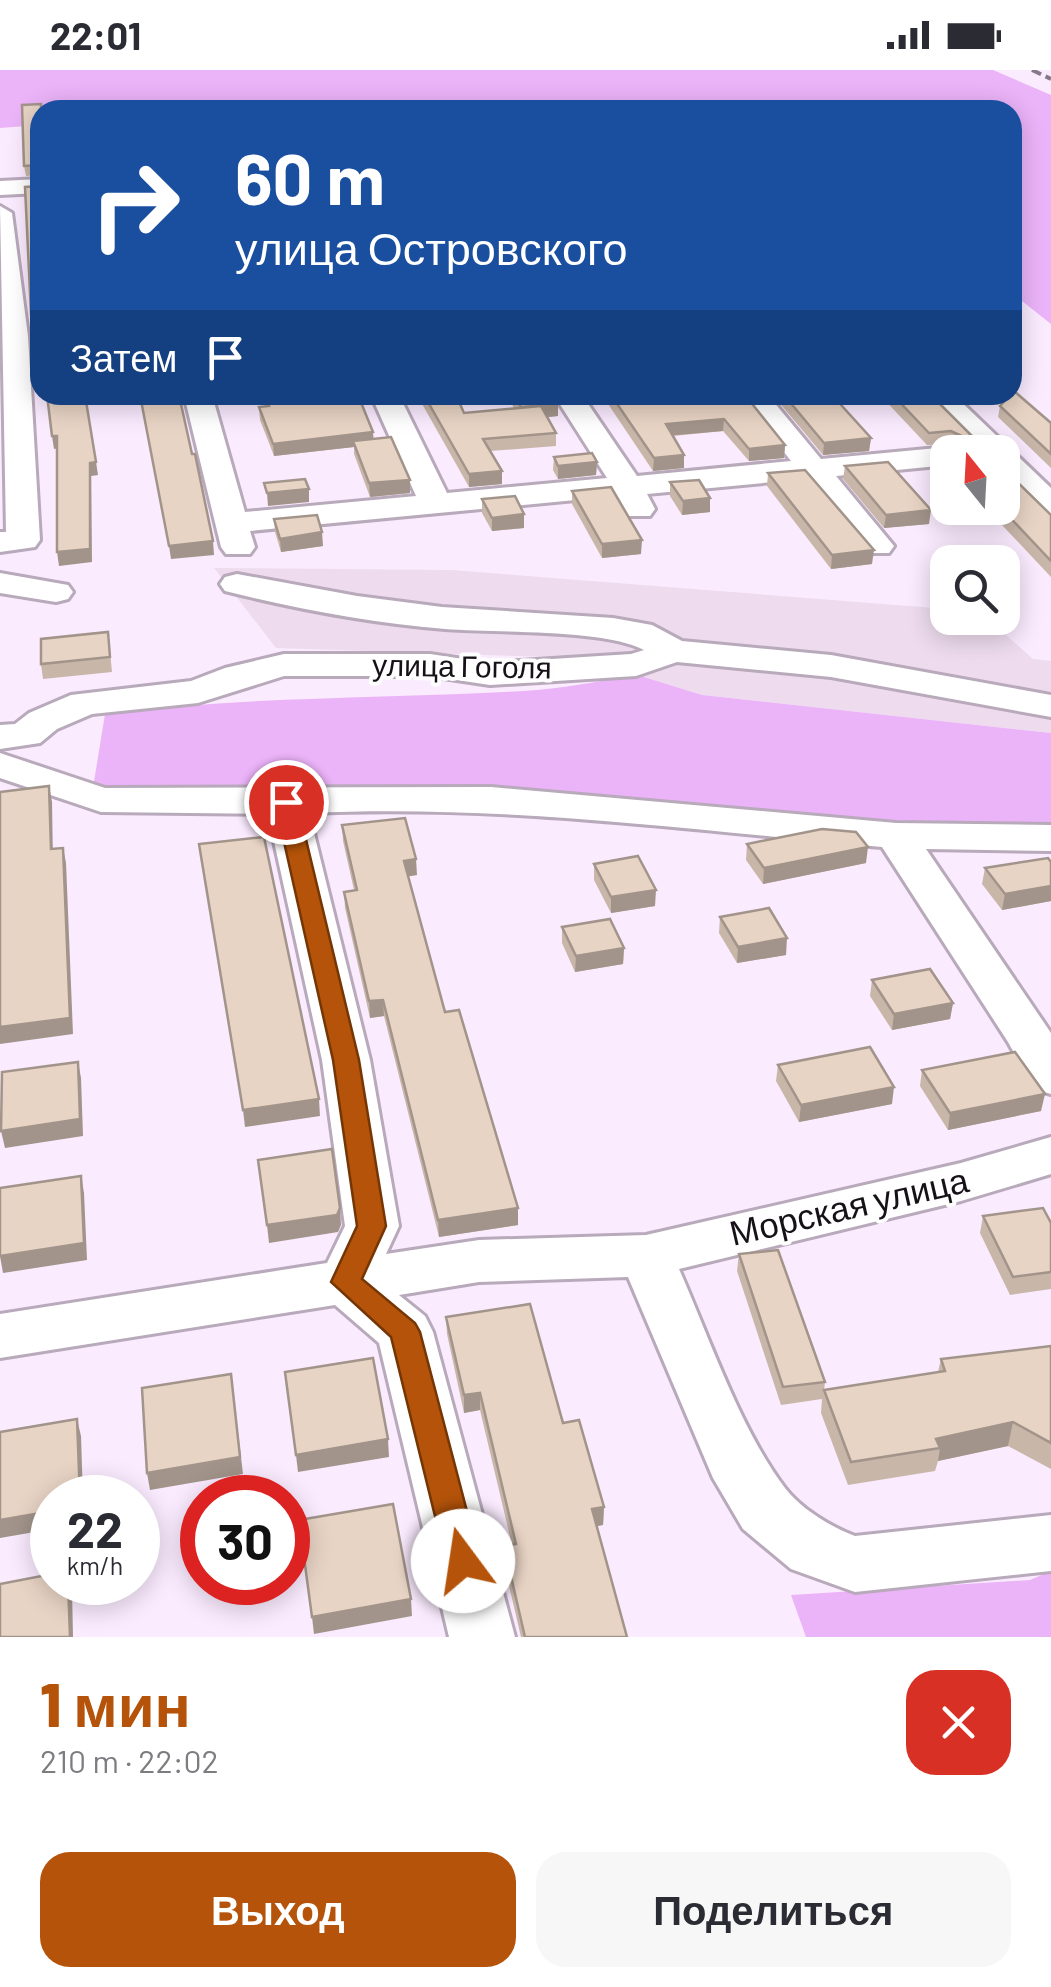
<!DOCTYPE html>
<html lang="ru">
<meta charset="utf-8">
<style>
:root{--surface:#fff;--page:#f7f7f7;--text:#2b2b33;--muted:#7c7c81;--accent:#b45309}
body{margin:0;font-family:Barlow,sans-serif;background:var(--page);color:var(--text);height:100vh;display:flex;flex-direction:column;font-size:38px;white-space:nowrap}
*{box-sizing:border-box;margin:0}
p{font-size:32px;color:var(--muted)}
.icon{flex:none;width:55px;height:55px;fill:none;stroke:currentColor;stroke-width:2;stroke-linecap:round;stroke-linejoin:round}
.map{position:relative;height:1567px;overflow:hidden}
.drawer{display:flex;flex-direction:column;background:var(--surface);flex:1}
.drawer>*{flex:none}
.top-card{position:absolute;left:30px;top:30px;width:992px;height:305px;border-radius:30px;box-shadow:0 5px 25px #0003;background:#1a4fa0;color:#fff;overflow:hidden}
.needle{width:65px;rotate:342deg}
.controls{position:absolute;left:930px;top:365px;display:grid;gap:20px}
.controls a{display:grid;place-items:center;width:90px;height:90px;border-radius:20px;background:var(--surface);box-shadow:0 5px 25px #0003;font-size:50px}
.speed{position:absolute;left:30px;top:1405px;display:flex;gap:20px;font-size:50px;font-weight:700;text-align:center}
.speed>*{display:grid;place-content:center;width:130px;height:130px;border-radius:50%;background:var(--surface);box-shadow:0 5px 25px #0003;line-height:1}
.speed small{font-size:25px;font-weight:400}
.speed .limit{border:15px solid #d22;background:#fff;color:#111}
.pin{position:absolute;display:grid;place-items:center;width:85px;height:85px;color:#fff;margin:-42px;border:5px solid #fff;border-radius:50%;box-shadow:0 2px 10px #0007}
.me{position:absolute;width:110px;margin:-55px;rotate:346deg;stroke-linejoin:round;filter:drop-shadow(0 0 8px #0008)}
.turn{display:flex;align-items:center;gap:35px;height:210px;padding:0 40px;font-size:45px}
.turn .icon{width:130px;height:130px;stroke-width:2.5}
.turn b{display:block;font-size:70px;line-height:85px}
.then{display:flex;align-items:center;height:95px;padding:0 40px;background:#0003;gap:20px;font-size:38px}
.round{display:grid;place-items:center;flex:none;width:105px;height:105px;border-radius:30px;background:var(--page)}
.overview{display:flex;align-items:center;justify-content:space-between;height:170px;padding:0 40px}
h1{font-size:60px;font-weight:800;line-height:75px;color:var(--accent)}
.primary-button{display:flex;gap:20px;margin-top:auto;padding:20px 40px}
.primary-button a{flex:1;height:115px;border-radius:30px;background:var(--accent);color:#fff;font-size:40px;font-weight:800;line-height:115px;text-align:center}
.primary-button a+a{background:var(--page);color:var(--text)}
.status{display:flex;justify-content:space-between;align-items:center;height:70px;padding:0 50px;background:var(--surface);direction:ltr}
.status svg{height:28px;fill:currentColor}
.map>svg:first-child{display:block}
.industrial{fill:#eedcee}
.green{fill:#ebb3f8}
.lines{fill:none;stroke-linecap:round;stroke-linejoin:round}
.minor-casing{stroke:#b8a9bb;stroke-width:6}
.minor{fill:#fff;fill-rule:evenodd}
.rail{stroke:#847a87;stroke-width:4;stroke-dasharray:10 5;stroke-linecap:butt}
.wall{fill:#c8b6a9}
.shaded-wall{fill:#a2948a}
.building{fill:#e8d4c5;stroke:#a2948a;stroke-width:2.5}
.route{fill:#b45309;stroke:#753606;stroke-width:2.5}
.labels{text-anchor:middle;stroke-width:8;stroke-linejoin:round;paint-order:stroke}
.street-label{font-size:30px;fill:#161117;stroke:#fefefe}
.near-street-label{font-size:35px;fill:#161117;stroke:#fefefe}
</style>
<div class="status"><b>22:01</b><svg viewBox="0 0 49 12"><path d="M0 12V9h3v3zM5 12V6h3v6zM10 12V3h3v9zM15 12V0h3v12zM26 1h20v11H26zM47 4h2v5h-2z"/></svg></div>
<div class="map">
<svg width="1051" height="1567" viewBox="0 0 1051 1567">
<rect width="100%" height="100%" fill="#faebfe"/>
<!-- industrial -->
<path class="industrial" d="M214,498L452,500L947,539L948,548H987L1033,589L1051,591V663L702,625L578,588L276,578Z"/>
<!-- green -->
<g class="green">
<path d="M0,0H993L1051,25V254L1013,224L1012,40H40V55L0,58Z"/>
<path d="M637,605L702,625L1051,663V759L911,757L711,735L429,722L285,724L93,718L105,644C245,626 383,629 523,621C561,619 599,611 637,605Z"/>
<path d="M1051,1501V1567H806L791,1525L1030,1510Z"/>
</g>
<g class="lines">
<!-- minor casing -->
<g class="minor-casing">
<g id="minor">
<path d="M40,109V123L0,125V111Z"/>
<path d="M0,136L12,143L28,266L40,470L35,477L0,482V462H6Z"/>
<path d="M184,325H212L245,442L416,426L371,325H399L447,423L607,408L554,325H582L637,406L791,391L739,325H768L821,389L948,377L961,382H948V395L836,406L894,476L889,483H865L805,409L647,424L655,439L650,446H628L617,426L250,461L255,477L250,484H226L221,477Z"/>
<path d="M923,325H954L1051,418V445L1040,442L1002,406V382H979Z"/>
<path d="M0,503L68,515L73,522L68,529L56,532L0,523Z"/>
<path d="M237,504L357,526L442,537L613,548L652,555L682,571L831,585L1051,625V647L831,607L677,592L636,606L490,615L430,606H284L198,633L92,644L57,659L40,673L0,679V655L15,654L29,643L71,625L191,611L225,598L284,584H430L490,593L631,584L644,580C605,559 494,563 445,559C372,553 296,539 225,521L220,514L225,507Z"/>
<path d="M0,683L105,718L491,717L896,753L1051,755V781L926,779L1051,963V1024L1034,1019L1008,972L882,777C692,760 501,734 309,743L370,990L399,1156L386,1184L479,1170L646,1165L961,1093L1051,1067V1104L961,1131L679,1199C710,1269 739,1357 785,1418C801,1439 831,1457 855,1466L1051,1445V1501L855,1522L791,1499L743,1459L713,1408L628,1207L479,1212L399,1225L425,1246L433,1262L515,1567H449L379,1273L335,1235L0,1288V1244L327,1193L345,1156L322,990L268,744L101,742L0,708Z"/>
</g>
</g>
<!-- minor -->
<use href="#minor" class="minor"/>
<!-- rail -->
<path class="rail" d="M1032,0L1051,9"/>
</g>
<!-- wall -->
<g class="wall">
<path d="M40,40V105L26,106L24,96Z"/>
<path d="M263,325H363L358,326L373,362V369L410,410V423L370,427L354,384V377L274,386L260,350L259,337H266Z"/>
<path d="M417,325H456L464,343L514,338L507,325H552L558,334V346L547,347L556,363V376L490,381L502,401V414L469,417Z"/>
<path d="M602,325H745L785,375L784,388L749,391L723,361L673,366L684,398L653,401Z"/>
<path d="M773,325H850L834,326L871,368L869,381L823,385Z"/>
<path d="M880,325H931L988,382L949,374L927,375Z"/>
<path d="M1000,336L1051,353V398L998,347Z"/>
<path d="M554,387L597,392L596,405L558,409L553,400Z"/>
<path d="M845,396L929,454L884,458L843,409Z"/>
<path d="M768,403L872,494L831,499L767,416Z"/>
<path d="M670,412L710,442L682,445L670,426Z"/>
<path d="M572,421L641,484L602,488L572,434Z"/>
<path d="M482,429L524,458L492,461L482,443Z"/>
<path d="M986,438H1002L1051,445V507Z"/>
<path d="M274,449L323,476L281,482L275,462Z"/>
<path d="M108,562L112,602L43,609L41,594Z"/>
<path d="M342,755L417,805L408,806L445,942L518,1138V1155L439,1167L384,946L370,948L345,838L344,822L354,820L343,771Z"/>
<path d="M747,774L866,793L763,814L746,790Z"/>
<path d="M1051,792V831L1002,840L982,814L985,798Z"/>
<path d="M594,794L655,836L611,843L594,810Z"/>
<path d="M720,847L786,885L737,893L719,863Z"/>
<path d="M562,857L624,878L623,894L575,902L562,873Z"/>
<path d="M872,910L953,933L950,949L892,960L870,926Z"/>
<path d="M778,995L892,1034L799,1052L776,1011Z"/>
<path d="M922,1000L1041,1041L948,1060L920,1016Z"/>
<path d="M983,1146L1051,1153V1219L1010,1225L980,1163Z"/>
<path d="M739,1184L825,1312L824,1320L938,1302L941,1289L1051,1276V1399L1008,1376L938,1391L935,1401L848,1415L821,1343L822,1329L781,1335L737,1201Z"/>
<path d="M446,1247L563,1353L604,1437L603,1455L597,1456L627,1567H521L504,1494V1476L512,1475L480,1340L464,1343L447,1264Z"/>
</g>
<!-- shaded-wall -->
<g class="shaded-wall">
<path d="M31,244H37L39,255L33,256Z"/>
<path d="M558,334V346L521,350V337Z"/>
<path d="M724,349L723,361L665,366L666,354Z"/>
<path d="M373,362L374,375L353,371L354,377L274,386L273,374Z"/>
<path d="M52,366H57L59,378L54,379Z"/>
<path d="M871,368L869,381L823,385L824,373Z"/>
<path d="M785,375L784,388L749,391V379Z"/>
<path d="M684,385V398L653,401L654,388Z"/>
<path d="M96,392L98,405L91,406L92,492L59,496L57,482L90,393Z"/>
<path d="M597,392L596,405L558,409V396Z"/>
<path d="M502,401V414L469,417V404Z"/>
<path d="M410,410V423L370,427L369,413Z"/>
<path d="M309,419V432L268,436L267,423Z"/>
<path d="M710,428V442L682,445L683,431Z"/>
<path d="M931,440L929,454L884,458L886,445Z"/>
<path d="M524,444V458L492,461V448Z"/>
<path d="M322,462L323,476L281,482L280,469Z"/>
<path d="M642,470L641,484L602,488V474Z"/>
<path d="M213,471L214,485L171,489L169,476Z"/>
<path d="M874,480L872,494L831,499L832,485Z"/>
<path d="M49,716L52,732L53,795L51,779Z"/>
<path d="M868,777L866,793L763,814L764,798Z"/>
<path d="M63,778L66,793L73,964L0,974V957Z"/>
<path d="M416,789L417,805L404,807V791Z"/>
<path d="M1051,816V831L1002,840L1005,824Z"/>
<path d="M656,820L655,836L611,843V827Z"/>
<path d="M787,868L786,885L737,893L738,877Z"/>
<path d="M624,878L623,894L575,902L576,886Z"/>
<path d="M383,930L384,946L370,948L369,931Z"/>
<path d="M953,933L950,949L892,960L894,944Z"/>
<path d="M78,992L81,1008L83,1066L5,1078L1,1061Z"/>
<path d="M894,1017L892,1034L799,1052L801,1035Z"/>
<path d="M1045,1024L1041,1041L948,1060L950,1043Z"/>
<path d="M319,1029L320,1046L245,1057L243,1040Z"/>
<path d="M81,1106L84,1123L87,1190L3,1203L0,1186Z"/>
<path d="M340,1138L341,1155L338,1162L269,1173L267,1155Z"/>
<path d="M518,1138V1155L439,1167L438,1150Z"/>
<path d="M233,1321L243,1404L150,1420L147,1403Z"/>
<path d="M480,1323V1340L464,1343V1325Z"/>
<path d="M77,1349L81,1366L83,1428H80Z"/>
<path d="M1013,1352L1008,1376L938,1391L940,1378L936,1369Z"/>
<path d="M388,1369L389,1387L298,1402L296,1385Z"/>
<path d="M604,1437L603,1455L591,1457L592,1439Z"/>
<path d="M52,1441V1459L0,1468V1450Z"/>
<path d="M68,1512H71L72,1519L73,1567H70Z"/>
<path d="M411,1529L412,1546L314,1564L312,1547Z"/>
</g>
<!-- building -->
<g class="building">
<path d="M41,34L40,97L38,95L24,96L22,35Z"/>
<path d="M40,116V295L37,244H31L25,117Z"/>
<path d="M1014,321L1051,353V384L1000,336L1010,325H1012Z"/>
<path d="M47,325H85L96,392L90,393V479L57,482V366H52Z"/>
<path d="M140,325H179L192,384H195L213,471L169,476Z"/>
<path d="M265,325H358L373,362L273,374L259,337L269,336Z"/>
<path d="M424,325H456L464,343L541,336L556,363L483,369L502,401L469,404Z"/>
<path d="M514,325H552L558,334L521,337Z"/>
<path d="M611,325H745L785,375L749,379L724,349L666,354L684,385L654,388Z"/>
<path d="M784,325H832L871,368L824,373Z"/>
<path d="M893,325H931L988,382H952L954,373L965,372L966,368L951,361L929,363Z"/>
<path d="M391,367L410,410L369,413L353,371Z"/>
<path d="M592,383L597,392L558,396L554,387Z"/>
<path d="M888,392L931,440L886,445L845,396Z"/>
<path d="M1002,397L1051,445V491L1001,438H1002Z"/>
<path d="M805,400L874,480L832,485L768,403Z"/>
<path d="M305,409L309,419L267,423L264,413Z"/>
<path d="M699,410L710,428L683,431L670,412Z"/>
<path d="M611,417L642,470L602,474L572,421Z"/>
<path d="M515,426L524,444L492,448L482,429Z"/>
<path d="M317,445L322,462L280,469L274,449Z"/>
<path d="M108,562L110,587L41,594V569Z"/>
<path d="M49,716L51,779L63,778L70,948L0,957V722Z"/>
<path d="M405,748L416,789L404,791L445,942L459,940L518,1138L438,1150L383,930L369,931L344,822L357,820L342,755Z"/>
<path d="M822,759L856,762L868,777L764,798L747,774Z"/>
<path d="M264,767L319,1029L243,1040L199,774Z"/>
<path d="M638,786L656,820L611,827L594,794Z"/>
<path d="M1048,788L1051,792V816L1005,824L985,798Z"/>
<path d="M769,838L787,868L738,877L720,847Z"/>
<path d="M610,849L624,878L576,886L562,857Z"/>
<path d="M930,899L953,933L894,944L872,910Z"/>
<path d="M870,977L894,1017L801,1035L778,995Z"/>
<path d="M1015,982L1045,1024L950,1043L922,1000Z"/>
<path d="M78,992L80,1049L1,1061L2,1002Z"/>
<path d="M332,1079L340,1138L337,1145L267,1155L258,1090Z"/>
<path d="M81,1106L84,1173L0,1186V1118Z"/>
<path d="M1043,1138L1051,1153V1202L1013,1207L983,1146Z"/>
<path d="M778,1180L825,1312L783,1317L739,1184Z"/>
<path d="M530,1234L563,1353L579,1350L604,1437L592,1439L627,1567H525L504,1476L516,1474L480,1323L464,1325L446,1247Z"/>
<path d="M1051,1276V1373L1013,1352L936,1369L940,1378L851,1392L824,1320L945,1301L941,1289Z"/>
<path d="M373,1288L388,1369L296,1385L285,1302Z"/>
<path d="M231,1304L240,1387L147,1403L142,1318Z"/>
<path d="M77,1349L80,1428H52V1441L0,1450V1362Z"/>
<path d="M393,1434L411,1529L312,1547L299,1450Z"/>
<path d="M52,1504V1512H68L70,1567H0V1514Z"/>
</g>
<!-- route -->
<path class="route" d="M286,726L297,732L359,990L386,1156L362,1209L415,1253L420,1262L480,1491L475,1501L463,1506L451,1501L446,1491L391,1267L331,1212L357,1156L333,990L275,732Z"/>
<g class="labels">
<!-- street labels -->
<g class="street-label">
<text transform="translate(462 597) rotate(1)" y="10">улица Гоголя</text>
</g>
<!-- near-street labels -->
<g class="near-street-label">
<text transform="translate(849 1137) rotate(-13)" y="12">Морская улица</text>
</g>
</g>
</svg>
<div class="controls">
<a><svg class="needle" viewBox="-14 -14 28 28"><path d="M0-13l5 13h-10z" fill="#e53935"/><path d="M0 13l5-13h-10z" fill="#7c7c81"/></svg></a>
<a><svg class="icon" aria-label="search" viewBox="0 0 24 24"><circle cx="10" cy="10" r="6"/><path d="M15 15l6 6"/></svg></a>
</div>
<div class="speed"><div>22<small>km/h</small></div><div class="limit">30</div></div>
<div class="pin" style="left:286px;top:732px;background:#d93025"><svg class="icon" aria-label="arrive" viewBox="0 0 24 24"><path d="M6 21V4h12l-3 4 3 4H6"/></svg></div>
<svg class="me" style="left:463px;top:1491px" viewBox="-20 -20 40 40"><circle r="19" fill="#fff"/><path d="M0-13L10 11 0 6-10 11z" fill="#b45309"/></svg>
<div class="top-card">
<div class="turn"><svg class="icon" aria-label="right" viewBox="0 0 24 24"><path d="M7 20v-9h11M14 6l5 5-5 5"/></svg><div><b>60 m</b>улица Островского</div></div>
<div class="then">Затем<svg class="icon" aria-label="arrive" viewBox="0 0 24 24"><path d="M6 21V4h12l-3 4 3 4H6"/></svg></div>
</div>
</div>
<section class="drawer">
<div class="overview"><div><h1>1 мин</h1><p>210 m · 22:02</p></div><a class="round" style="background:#d93025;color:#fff"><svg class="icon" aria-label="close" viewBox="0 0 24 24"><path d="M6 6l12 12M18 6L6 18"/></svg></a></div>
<div class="primary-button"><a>Выход</a><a>Поделиться</a></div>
</section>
